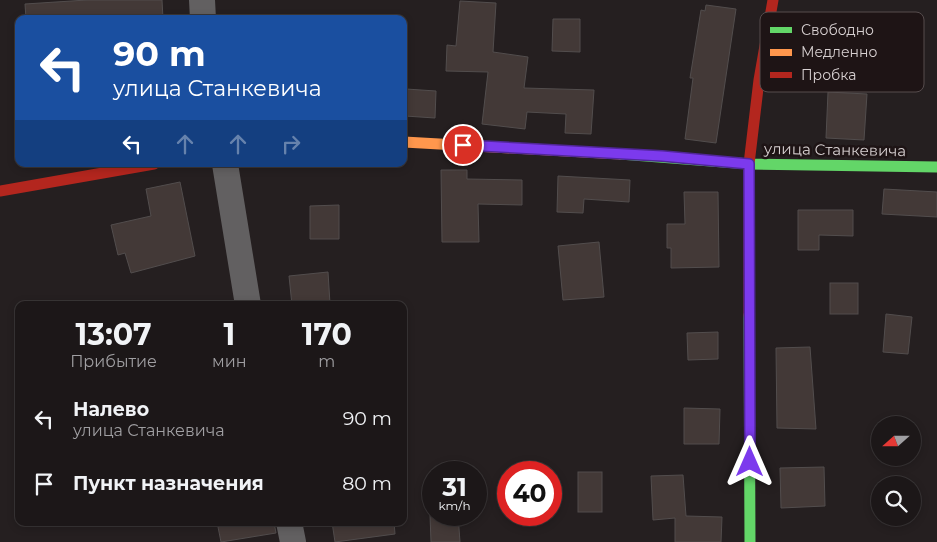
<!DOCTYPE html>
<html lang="ru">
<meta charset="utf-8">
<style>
:root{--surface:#1c1718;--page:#292425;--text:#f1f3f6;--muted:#a09fa2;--line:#3a3637}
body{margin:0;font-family:Montserrat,sans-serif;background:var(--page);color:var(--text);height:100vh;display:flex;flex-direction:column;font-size:19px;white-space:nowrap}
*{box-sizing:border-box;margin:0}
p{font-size:16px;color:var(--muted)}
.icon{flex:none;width:28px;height:28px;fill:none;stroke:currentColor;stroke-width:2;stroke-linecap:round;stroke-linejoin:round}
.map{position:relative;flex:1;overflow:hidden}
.drawer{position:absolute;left:15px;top:301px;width:392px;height:225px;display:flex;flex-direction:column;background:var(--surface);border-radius:10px;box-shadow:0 2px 8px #0003,0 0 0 1px var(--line)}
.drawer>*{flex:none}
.guide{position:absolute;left:15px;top:15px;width:392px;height:152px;border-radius:10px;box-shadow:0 2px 8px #0003,0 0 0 1px var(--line);background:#1a4fa0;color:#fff;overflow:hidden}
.needle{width:32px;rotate:249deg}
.fabs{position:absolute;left:871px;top:416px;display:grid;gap:10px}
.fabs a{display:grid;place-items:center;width:50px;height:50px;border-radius:50%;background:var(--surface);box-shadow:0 2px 8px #0003,0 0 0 1px var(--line);font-size:25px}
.speed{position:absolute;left:422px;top:461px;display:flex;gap:10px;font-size:25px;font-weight:700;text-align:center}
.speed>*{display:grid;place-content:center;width:65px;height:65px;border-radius:50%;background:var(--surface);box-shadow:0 2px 8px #0003,0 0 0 1px var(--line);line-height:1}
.speed small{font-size:12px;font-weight:400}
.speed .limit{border:8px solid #d22;background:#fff;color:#111}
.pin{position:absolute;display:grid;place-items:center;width:42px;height:42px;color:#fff;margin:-21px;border:2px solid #fff;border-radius:50%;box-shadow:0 1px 5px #0007}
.me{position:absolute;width:55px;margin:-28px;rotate:0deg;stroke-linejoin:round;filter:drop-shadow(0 0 4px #0008)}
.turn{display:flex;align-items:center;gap:18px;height:105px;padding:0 15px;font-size:22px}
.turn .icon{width:65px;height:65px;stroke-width:2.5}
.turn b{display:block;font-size:35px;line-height:42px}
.lanes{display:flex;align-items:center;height:48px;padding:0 15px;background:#0003;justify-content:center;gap:25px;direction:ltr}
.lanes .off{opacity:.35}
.eta{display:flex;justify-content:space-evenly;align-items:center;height:85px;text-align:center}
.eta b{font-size:30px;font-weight:700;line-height:35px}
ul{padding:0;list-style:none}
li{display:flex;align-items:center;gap:15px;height:65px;padding:0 15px}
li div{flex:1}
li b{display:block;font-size:19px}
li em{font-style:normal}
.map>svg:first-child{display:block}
.building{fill:#433937;stroke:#524d4d}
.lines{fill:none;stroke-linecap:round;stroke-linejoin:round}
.street{stroke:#626061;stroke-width:26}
.fast{stroke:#63d668;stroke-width:11}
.slow{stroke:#ff974d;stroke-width:11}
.jam{stroke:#b3261e;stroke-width:11}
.route-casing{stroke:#51269a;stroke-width:12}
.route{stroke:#7c3aed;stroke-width:9}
.labels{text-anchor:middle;stroke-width:5;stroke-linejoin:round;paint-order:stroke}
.street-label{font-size:15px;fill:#d7d0d1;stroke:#1e1415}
.key{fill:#1e1415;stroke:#564c4d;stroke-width:1}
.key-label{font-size:14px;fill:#d7d0d1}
</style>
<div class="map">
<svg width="937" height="542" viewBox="0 0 937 542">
<rect width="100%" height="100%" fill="#251f20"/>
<!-- building -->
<g class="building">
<path d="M87,0H162L163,19H26L25,4Z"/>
<path d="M460,1L496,3L493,52L528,57L524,88L594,90L591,134L565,133L566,114L527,112L525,129L482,124L488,72L446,71L447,45L456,46Z"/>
<path d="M706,5L736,9L716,143L685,139L693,78H690L701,10L705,11Z"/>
<path d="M553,19H580V52L552,51Z"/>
<path d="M406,89L436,91L435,118L405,116Z"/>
<path d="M828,92L867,94L864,140L826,138Z"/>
<path d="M441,170H467V179L522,180V205L478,204L479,242H442Z"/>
<path d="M558,176L630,180L629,202L584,199L583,213L557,212Z"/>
<path d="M180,182L195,256L131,273L125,253L118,255L111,225L151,216L146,189Z"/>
<path d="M884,189L937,192V217L882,214Z"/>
<path d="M684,192H718L719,267L671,268V248H667V224H685Z"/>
<path d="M339,205V239H310V206Z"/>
<path d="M798,210H853V236L819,235V250H798Z"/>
<path d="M599,242L604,297L563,300L558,246Z"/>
<path d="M328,272L330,304L292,305L289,276Z"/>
<rect x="830" y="283" width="28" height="31"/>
<path d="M886,314L912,317L908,354L883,352Z"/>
<path d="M718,332V359L688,360L687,333Z"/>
<path d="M810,347L816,429L777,428L776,348Z"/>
<path d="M684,408L720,409L719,444H684Z"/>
<path d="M824,467L825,506L781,508L780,468Z"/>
<rect x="578" y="472" width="24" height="40"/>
<path d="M683,475L686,516L722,517L721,542H675V518L653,520L651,476Z"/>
<path d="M430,515H458L460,542H431Z"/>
<path d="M217,522H274L276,533L221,542Z"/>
<path d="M332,522H394L395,534L335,542Z"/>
</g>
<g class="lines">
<!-- street -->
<g class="street">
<path d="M202,0L203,19"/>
<path d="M225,164L248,305"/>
<path d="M289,522L293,542"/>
</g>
<!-- fast -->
<g class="fast">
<path d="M620,154L749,164L937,167"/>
<path d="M749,315L750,542"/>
</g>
<!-- slow -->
<path class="slow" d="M404,142L620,154"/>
<!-- jam -->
<g class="jam">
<path d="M0,191L154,164"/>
<path d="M749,315V164L759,80L773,0"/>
</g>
</g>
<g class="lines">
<!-- route casing -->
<g class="route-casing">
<path id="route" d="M463,145L662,156L749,164L750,462"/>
</g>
<!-- route -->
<use href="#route" class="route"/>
</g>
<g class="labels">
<!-- street labels -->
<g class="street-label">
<text transform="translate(835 150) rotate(1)" y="5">улица Станкевича</text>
</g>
</g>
<!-- legend -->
<rect x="760" y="12" width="164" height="80" rx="8" class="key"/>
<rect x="770" y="27" width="22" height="6" fill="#63d668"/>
<rect x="770" y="49" width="22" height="7" fill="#ff974d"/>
<rect x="770" y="72" width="22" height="6" fill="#b3261e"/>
<g class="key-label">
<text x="801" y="35">Свободно</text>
<text x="801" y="57">Медленно</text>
<text x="801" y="80">Пробка</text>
</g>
</svg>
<div class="fabs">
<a><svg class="needle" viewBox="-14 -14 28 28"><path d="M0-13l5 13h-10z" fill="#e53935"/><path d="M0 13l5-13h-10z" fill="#a09fa2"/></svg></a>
<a><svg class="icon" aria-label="search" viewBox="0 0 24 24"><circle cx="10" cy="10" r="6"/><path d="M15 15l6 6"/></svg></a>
</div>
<div class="speed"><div>31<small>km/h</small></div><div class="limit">40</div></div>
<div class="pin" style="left:463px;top:145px;background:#d93025"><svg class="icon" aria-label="arrive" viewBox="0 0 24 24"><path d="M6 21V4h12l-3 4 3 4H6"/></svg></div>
<svg class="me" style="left:750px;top:462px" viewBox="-20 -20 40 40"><path d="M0-17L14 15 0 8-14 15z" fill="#7c3aed" stroke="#fff" stroke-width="4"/></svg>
<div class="guide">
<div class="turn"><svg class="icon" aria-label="left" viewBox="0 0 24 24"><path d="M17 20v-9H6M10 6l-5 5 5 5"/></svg><div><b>90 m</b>улица Станкевича</div></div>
<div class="lanes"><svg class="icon" aria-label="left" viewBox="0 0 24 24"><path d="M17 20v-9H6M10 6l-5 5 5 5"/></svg><svg class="icon off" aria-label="ahead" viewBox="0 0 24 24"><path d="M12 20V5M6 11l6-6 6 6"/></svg><svg class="icon off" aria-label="ahead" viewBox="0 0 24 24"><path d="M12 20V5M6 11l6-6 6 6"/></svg><svg class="icon off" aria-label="right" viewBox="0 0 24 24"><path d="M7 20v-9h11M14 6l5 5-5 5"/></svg></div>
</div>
<section class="drawer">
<div class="eta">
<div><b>13:07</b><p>Прибытие</p></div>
<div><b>1</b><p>мин</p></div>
<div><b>170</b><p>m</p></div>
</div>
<ul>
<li><svg class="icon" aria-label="left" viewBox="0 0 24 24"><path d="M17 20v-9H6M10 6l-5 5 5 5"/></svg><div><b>Налево</b><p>улица Станкевича</p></div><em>90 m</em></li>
<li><svg class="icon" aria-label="arrive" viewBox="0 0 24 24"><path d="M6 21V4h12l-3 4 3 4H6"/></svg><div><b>Пункт назначения</b></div><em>80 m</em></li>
</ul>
</section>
</div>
